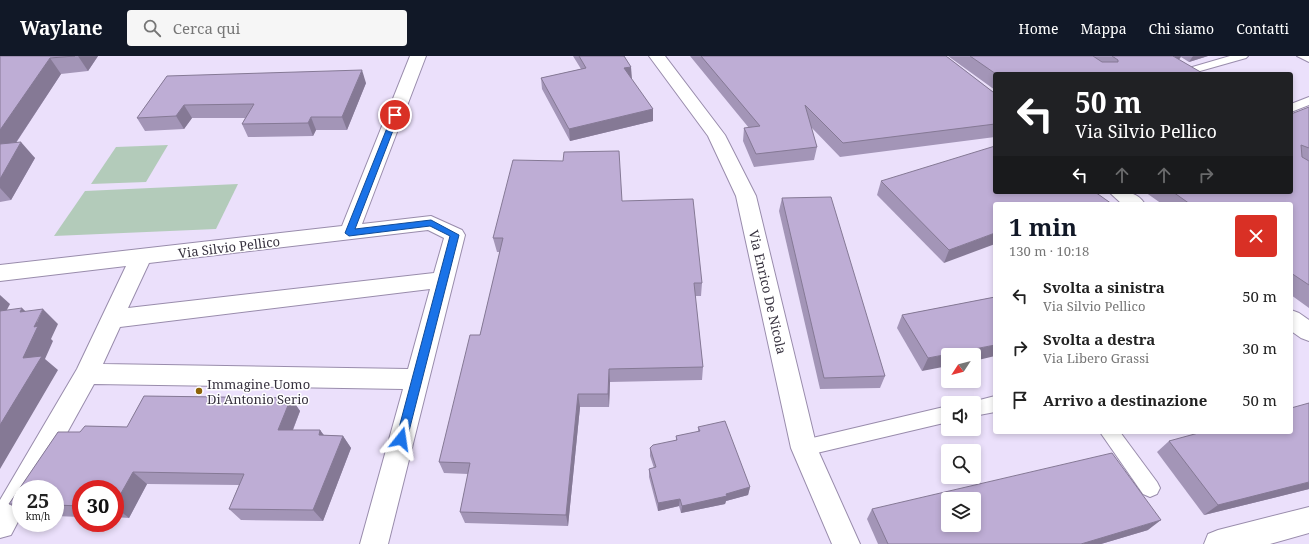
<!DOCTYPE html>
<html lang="it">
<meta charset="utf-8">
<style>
:root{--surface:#fff;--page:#f6f6f6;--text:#222;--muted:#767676;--accent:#111827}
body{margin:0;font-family:"Noto Serif",serif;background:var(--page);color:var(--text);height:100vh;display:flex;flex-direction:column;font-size:15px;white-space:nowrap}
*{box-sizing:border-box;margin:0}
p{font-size:13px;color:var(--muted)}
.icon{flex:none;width:22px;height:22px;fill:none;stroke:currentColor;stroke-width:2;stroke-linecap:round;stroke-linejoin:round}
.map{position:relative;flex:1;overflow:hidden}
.sheet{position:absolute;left:993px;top:146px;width:300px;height:232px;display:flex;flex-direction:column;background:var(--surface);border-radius:4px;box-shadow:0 2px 6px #0003}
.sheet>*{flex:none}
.top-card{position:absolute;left:993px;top:16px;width:300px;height:122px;border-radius:4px;box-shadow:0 2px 6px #0003;background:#202124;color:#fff;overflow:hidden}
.needle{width:26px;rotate:234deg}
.controls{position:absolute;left:941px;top:292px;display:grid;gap:8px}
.controls a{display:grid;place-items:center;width:40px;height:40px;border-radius:4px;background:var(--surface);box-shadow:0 2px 6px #0003;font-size:20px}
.speed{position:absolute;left:12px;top:424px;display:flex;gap:8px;font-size:20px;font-weight:700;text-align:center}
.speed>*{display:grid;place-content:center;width:52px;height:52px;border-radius:50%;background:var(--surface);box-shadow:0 2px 6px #0003;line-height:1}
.speed small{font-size:10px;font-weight:400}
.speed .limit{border:6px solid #d22;background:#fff;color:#111}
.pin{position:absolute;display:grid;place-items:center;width:34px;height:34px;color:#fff;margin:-17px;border:2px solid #fff;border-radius:50%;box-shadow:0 1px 4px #0007}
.me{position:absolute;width:44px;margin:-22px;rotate:15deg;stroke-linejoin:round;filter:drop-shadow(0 0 3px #0008)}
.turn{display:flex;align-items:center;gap:14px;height:84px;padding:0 16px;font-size:18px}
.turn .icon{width:52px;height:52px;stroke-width:2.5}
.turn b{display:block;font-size:28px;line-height:34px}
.lanes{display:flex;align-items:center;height:38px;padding:0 16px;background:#0003;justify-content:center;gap:20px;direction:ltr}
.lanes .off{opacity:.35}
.round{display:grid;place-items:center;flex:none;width:42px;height:42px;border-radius:4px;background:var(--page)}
.head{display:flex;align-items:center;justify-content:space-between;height:68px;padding:0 16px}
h1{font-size:24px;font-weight:700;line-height:30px;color:var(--accent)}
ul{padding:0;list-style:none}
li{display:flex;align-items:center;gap:12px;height:52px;padding:0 16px}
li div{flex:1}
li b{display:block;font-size:15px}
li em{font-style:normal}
header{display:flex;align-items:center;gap:24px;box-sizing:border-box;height:56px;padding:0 20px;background:var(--accent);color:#fff}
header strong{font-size:19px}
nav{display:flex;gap:22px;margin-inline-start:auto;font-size:14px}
.search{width:280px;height:36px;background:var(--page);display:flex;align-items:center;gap:10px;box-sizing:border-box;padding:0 14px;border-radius:4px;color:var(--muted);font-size:15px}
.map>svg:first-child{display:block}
.green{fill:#b3cbba}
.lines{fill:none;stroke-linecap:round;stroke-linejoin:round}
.service-casing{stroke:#998cac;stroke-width:2}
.minor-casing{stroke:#998cac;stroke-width:2}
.service{fill:#fff;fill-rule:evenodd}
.minor{fill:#fff;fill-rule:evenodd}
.wall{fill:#a395b7}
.shaded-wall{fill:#857995}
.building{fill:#beadd5;stroke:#857995;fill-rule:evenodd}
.route{fill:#1a73e8;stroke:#114b97}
.poi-dot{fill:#8d6207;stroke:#fff;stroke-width:1.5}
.labels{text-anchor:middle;stroke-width:3;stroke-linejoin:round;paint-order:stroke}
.street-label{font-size:13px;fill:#36313e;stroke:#fff}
.poi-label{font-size:13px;fill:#36313e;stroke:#fff;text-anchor:start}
</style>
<header>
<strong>Waylane</strong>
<div class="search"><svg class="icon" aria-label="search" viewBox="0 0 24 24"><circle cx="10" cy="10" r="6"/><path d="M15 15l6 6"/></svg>Cerca qui</div>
<nav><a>Home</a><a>Mappa</a><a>Chi siamo</a><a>Contatti</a></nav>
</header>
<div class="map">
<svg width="1309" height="488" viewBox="0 0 1309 488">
<rect width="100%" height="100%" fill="#ebe0fb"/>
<!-- green -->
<g class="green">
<path d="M168,89L146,126L91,128L116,91Z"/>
<path d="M238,128L216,173L54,180L85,135Z"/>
</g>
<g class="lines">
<!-- service casing -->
<g class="service-casing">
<g id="service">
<path d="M1230,0H1248L1246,2L1193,17L1187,14L1189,12Z"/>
<path d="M1297,0H1309V6Z"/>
<path d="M1309,41V49L1291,56V48Z"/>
<path d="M995,340V356L974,360V347H968Z"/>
<path d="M948,350V366L804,400L797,398L795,392L797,386L804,384Z"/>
<path d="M1100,376H1120L1157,426L1160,432L1157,438L1150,441L1143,438Z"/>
</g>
</g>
<!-- minor casing -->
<g class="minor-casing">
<g id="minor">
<path d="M410,0H426L362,168L431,160L462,174L465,179L388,488H360L403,333L94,328L36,433H21V460L11,479L0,482V444L77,313L126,210L0,225V209L342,170ZM428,174L444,182L434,217L128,252L149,207ZM430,233L408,313L103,308L120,271Z"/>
<path d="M649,0H665L725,79L756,140L817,392L860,488H832L791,392L736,140L708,80Z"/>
<path d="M1109,136C1124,136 1136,134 1145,148H1122Z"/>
<path d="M1291,254L1299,257L1309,264V285L1301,282L1291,275Z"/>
<path d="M1309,451V477L1270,488H1204L1208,478L1218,474Z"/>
</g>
</g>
<!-- service -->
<use href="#service" class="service"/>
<!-- minor -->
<use href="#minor" class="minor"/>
</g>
<!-- wall -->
<g class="wall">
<path d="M0,0H98L88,15L61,18L16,87L35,102L11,144L0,146Z"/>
<path d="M573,0H624L631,11V23L653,53V65L570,85L542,33L541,22L581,13Z"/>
<path d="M690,0H946L993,36H995V81L840,101L811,71L817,91L814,104L754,111L743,85L744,72H749Z"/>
<path d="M948,0H1208L1189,6L1181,1L1179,4L1204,18H995V34Z"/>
<path d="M167,20L366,27L347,74H316L313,80L248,81L242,68L245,62H192L184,73L145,75L137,62Z"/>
<path d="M1309,51V252L1291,239V148H1162L1145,136H1291Z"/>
<path d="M881,125L995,148L944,207L877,139Z"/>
<path d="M782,142L885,320L880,332L820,333L779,155Z"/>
<path d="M622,145L702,227L701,240H695L703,311L702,324L610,326L609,351H580L568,470L465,467L460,456L468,418L444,417L439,406L480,279L500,196H497L493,182Z"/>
<path d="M995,241L922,315L897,272L902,259Z"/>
<path d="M144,340L291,342L300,355L293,374H320L324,379L343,380L351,392L323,465L241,464L229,453L239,429L147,428L129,462L115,461V433H81V461L55,460V433H21V456L9,448L58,376H80L85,370L127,371Z"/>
<path d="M698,371L750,431L748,439L726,445L725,448L681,457L679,450L658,455L649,421V413L654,412L650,400V392L676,384V380L698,376Z"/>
<path d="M1169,385L1309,433L1204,459L1157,396Z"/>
<path d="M872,453L1148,474L1101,488H878L867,463Z"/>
</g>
<!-- shaded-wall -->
<g class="shaded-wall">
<path d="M78,0H98L88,15Z"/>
<path d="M1173,0H1181L1175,10Z"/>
<path d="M1193,0H1208L1189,6Z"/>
<path d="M50,2L61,18L3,106L0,102V74Z"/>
<path d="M631,11L632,23L624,24V12Z"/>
<path d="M362,14L366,27L347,74L342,61Z"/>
<path d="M184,49L192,62L184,73L176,60Z"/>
<path d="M653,53V65L570,85L569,73Z"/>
<path d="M311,61L316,74L313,80L308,67Z"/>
<path d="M21,86L35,102L11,144L0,132V123Z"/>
<path d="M995,177V188L944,207L949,194Z"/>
<path d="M0,239L10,248L0,267Z"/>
<path d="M22,252L37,266L43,253L58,268L51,283L53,285L45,303L58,314L0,413V369L23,302L20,256Z"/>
<path d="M995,289V300L974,305V299H948V310L922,315L928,302Z"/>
<path d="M609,313L610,326L609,351L608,338Z"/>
<path d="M578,338L580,351L568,470L566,459Z"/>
<path d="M291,342L300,355L288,386L278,374Z"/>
<path d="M320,374L329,387L319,379Z"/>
<path d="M343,380L351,392L323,465L313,454Z"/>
<path d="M133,416L147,428L129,462L115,451V448Z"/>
<path d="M1309,426V433L1204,459L1218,449Z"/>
<path d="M750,431L748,439L726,445L725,448L681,457L682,450Z"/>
<path d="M680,443L679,450L658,455V447Z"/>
<path d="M1161,464L1148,474L1101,488H1081Z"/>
</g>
<!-- building -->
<g class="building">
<path d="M0,0H75L50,2L0,74Z"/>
<path d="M579,0H624L631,11L624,12L653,53L569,73L541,22L586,12Z"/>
<path d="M701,0H946L993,36H995V68L843,87L805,49L817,91L756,98L744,72L760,70Z"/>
<path d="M970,0H1093L1102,6H1118V4L1112,0H1174H1173L1204,18H996Z"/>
<path d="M362,14L342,61H311L308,67L242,68L254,48L184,49L176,60L137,62L167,20Z"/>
<path d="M1309,51V92L1301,89L1302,101L1309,105V229L1291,217V148H1190L1173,136H1291V58Z"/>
<path d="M21,86L0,123V88Z"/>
<path d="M995,90V136H1095L1112,148H995V177L949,194L881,125Z"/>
<path d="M619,95L622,145L693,143L702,227H694L703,311L609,313L608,338H578L566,459L460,456L470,407L439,406L470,279H480L503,182H493L513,104L563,105L564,96Z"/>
<path d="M831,141L885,320L824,322L782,142Z"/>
<path d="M995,241V289L928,302L902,259Z"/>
<path d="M22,252L20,256L43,253L34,271L38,270L23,302L42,300L0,369V255Z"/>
<path d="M144,340L291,342L278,374H320L319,379L343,380L313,454L229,453L244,418L133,416L115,448V433H81V450L55,449V433H21V448H9L58,376H80L85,370L127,371Z"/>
<path d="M1309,347V426L1218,449L1169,385L1202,376H1291V352Z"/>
<path d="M725,365L750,431L726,438L727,440L682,450L680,443L658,447L649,413L656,411L650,392L653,389L677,384L676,380L700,375L698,371Z"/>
<path d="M1112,397L1161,464L1081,488H888L872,453ZM948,443H974V469H948Z"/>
</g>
<!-- route -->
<path class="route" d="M393,57L399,59L355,173L431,164L459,179L407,383L405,387L401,388L397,387L396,383L450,180L430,170L349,180L345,177Z"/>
<!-- markers -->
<circle class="poi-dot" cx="199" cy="335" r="4"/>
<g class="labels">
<!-- street labels -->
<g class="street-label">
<text transform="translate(229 191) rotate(-7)" y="5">Via Silvio Pellico</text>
<text transform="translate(768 236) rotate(77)" y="5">Via Enrico De Nicola</text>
</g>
<!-- poi labels -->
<g class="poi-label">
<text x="207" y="333">Immagine Uomo<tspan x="207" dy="15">Di Antonio Serio</tspan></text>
</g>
</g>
</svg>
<div class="controls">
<a><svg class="needle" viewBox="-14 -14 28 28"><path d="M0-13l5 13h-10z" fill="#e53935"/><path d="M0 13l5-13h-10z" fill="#767676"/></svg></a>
<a><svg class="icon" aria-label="sound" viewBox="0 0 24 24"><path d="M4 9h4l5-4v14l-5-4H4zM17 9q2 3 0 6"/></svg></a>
<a><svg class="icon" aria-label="search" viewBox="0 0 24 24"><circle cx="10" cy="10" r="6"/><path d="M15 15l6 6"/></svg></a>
<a><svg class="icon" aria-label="layers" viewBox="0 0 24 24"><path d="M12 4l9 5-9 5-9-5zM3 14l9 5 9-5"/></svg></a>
</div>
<div class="speed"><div>25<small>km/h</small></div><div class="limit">30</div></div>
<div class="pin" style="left:395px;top:59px;background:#d93025"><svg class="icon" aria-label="arrive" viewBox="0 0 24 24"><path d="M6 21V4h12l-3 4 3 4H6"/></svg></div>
<svg class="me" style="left:401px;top:383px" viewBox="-20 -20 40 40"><path d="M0-17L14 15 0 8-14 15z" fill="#1a73e8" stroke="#fff" stroke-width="4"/></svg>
<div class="top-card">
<div class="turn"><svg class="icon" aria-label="left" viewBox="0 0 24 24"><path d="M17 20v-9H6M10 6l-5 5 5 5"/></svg><div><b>50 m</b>Via Silvio Pellico</div></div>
<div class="lanes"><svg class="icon" aria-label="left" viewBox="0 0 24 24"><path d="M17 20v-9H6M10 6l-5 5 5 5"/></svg><svg class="icon off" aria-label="ahead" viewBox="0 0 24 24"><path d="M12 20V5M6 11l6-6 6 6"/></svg><svg class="icon off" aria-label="ahead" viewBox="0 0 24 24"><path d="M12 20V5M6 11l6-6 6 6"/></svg><svg class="icon off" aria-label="right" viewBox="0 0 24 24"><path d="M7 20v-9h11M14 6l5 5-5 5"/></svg></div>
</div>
<section class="sheet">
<div class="head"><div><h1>1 min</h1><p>130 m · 10:18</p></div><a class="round" style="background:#d93025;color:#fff"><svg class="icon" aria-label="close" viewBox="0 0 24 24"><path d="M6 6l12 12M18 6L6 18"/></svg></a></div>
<ul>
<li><svg class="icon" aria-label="left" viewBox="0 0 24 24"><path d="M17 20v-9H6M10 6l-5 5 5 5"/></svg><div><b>Svolta a sinistra</b><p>Via Silvio Pellico</p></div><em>50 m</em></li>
<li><svg class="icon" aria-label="right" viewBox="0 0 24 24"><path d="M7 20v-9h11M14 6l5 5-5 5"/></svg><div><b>Svolta a destra</b><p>Via Libero Grassi</p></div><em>30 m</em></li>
<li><svg class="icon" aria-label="arrive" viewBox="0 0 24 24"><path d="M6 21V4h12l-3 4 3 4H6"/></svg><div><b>Arrivo a destinazione</b></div><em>50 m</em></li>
</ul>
</section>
</div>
